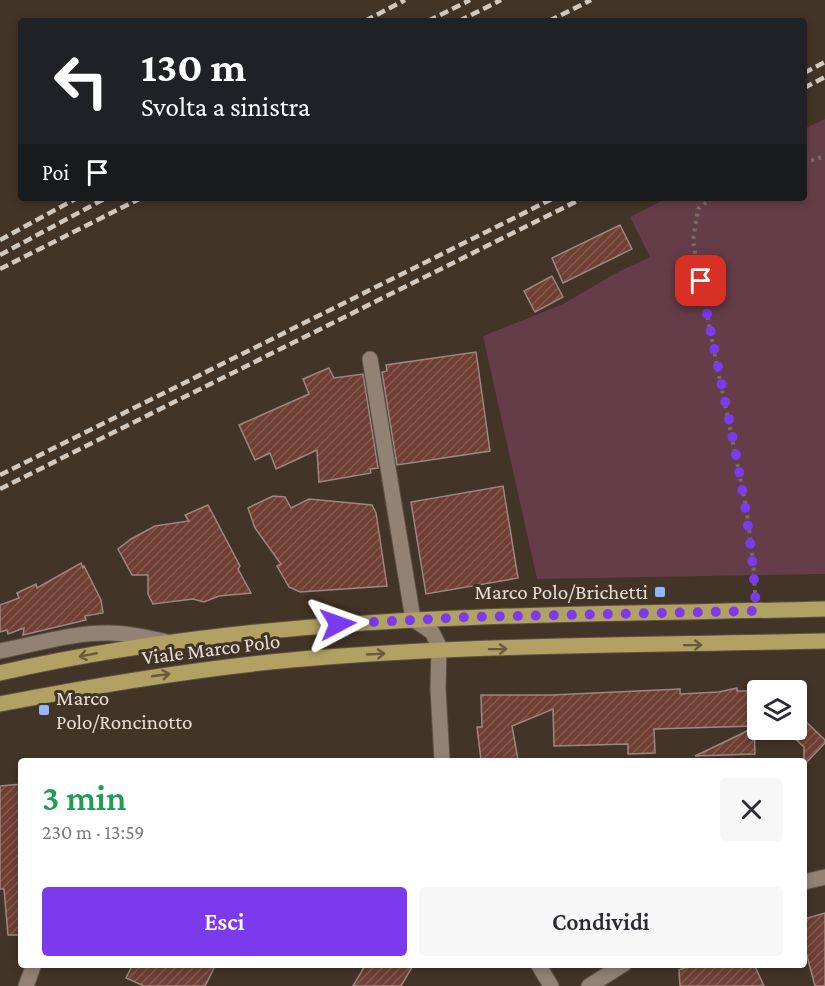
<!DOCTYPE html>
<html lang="it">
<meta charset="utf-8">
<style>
:root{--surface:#fff;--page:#f7f7f7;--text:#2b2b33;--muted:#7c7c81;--accent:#7c3aed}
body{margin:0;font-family:"Crimson Pro",serif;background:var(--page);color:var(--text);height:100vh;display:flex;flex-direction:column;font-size:22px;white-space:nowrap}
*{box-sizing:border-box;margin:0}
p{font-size:20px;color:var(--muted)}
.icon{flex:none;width:33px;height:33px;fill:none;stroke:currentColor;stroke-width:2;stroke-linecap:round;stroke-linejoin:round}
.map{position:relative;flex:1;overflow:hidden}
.sheet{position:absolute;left:18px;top:758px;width:789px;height:210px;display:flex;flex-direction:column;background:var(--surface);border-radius:6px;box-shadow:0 3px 9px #0003}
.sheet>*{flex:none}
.guide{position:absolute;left:18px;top:18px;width:789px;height:183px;border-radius:6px;box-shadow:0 3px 9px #0003;background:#202124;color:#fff;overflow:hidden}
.fabs{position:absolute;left:747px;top:680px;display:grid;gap:12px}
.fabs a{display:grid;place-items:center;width:60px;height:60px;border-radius:6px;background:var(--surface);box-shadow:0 3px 9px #0003;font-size:30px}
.pin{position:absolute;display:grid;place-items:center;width:51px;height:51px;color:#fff;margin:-26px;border-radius:12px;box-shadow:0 3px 9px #0006}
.me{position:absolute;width:66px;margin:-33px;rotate:86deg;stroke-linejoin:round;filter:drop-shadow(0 0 4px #0008)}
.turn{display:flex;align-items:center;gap:21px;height:126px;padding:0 24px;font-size:27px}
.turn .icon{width:78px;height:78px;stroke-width:2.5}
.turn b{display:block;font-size:42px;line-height:51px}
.then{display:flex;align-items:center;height:57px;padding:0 24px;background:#0003;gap:12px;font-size:22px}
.round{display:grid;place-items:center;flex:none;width:63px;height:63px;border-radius:6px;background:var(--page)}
.head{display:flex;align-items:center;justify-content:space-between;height:102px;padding:0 24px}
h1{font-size:36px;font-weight:600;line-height:45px;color:#1e9e55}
.cta{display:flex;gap:12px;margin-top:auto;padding:12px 24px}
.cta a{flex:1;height:69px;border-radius:6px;background:var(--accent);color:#fff;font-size:24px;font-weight:600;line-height:69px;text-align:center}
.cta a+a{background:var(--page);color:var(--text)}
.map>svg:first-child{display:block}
.garden{fill:#643d48}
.building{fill:url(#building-hatch);stroke:#9e8781;stroke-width:1.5}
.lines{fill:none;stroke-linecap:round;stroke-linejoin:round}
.minor-casing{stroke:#5d5347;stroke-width:17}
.major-casing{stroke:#5d5347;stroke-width:17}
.path{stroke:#786c60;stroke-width:4;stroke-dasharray:3 4.5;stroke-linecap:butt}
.minor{stroke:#928273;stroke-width:15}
.major{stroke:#b1a162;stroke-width:15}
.rail{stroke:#d1c8bf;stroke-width:4.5;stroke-dasharray:9 4.5;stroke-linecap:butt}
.oneway{stroke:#695a3b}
.route{stroke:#7c3aed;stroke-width:10;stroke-dasharray:0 18}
.poi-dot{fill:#93b7fd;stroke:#423426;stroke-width:2}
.labels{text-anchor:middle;stroke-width:6;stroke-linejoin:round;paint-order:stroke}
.poi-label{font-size:21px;fill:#e7dfd6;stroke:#423426;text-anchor:end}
.street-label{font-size:21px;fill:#e7dfd6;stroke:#423426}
</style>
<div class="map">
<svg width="825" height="986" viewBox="0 0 825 986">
<defs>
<pattern id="building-hatch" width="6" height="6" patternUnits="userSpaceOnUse" patternTransform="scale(1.5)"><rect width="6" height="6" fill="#6f3f34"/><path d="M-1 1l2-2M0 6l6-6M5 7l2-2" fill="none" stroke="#845a51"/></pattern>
</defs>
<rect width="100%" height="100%" fill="#423426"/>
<!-- garden -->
<path class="garden" d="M825,119V574L537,579L483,336L563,304L618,272L650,257L630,217L667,198H804V129Z"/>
<!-- building -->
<g class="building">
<path d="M620,225L632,249L563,283L552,258Z"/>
<path d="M552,276L563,297L535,312L524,291Z"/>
<path d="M476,352L490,451L397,465L382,372L387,371L386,365Z"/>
<path d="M329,368L334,378L363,374L378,468L370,469L371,473L319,482L317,450L276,469L270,453L255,460L239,425L309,394L303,379Z"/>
<path d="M503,486L518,578L426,594L411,502Z"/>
<path d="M273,496L285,497L291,508L309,499L372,505L376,513L387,586L300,592L289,587L277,566L281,564L255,528L248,508Z"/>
<path d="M208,505L240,566L238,569L251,593L219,596L204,602L193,599L153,604L148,594V575H132L118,549L131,539L155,526L189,521L185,515Z"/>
<path d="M81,563L83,568L84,566L101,600L103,613L85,616L86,620L23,635L24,628L8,634L7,630L0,632V605L19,598L17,593L36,584L37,588Z"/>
<path d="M737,688V691H754V726L654,729L655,753L628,754V744L554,746L553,709L512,726L518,760H481L477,727H482L481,695H552L680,689V694L719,692Z"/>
<path d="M803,719L825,740V743L804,765V747L790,734L796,729Z"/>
<path d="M754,727L755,754L695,756L739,735Z"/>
<path d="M21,784V935H8L4,889H0V786Z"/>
<path d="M825,913V986H815L804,945V919Z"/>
<path d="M133,964H216L205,986H144L126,978Z"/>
<path d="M366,964H414L401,986H353Z"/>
<path d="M695,964H754L764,986H680L679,970Z"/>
</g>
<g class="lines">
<!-- minor casing -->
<g class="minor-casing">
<g id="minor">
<path d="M370,359L413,619L432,632L439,646L438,689L442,760"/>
<path d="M0,651C36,644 74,632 111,633C130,633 148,638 167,642"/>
<path d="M804,882L825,877"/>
<path d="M538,964L551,986"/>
<path d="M26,986L34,964"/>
<path d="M589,986L624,964"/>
</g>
</g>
<!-- major casing -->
<g class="major-casing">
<g id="major">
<path d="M0,673C271,611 549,616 825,609"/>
<path d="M0,704C108,683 217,665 327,657C492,644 659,645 825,641"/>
</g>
</g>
<!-- path -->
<g class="path">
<path d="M804,163L825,156"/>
<path d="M712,198L698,209L693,241L716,361L746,506L753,560L755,593"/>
</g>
<!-- minor -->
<use href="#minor" class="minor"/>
<!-- major -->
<use href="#major" class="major"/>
<!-- rail -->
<g class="rail">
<path d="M365,21L405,0"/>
<path d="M428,21L470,0"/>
<path d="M459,21L501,0"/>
<path d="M549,21L591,0"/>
<path d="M804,73L825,62"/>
<path d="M804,88L825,77"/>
<path d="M0,240L77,198"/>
<path d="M0,255L106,198"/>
<path d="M0,269L141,198"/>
<path d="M0,475L554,198"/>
<path d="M0,489L583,198"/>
</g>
</g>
<!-- one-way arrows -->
<defs><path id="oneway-shaft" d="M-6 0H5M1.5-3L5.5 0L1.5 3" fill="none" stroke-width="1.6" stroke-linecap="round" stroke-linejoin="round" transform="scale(1.5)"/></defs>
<g class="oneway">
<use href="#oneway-shaft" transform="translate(693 645) rotate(-1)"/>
<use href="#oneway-shaft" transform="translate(498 649) rotate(-1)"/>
<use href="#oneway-shaft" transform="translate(376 654) rotate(-3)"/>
<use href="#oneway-shaft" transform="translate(88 655) rotate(169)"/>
<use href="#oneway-shaft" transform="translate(161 675) rotate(-8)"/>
</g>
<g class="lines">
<!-- route -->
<path class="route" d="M338,624L469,617L756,611C751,498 721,392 701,281"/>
</g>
<!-- markers -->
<g class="poi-dot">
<rect x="654" y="586" width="12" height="12" rx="3"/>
<rect x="38" y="704" width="12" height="12" rx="3"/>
</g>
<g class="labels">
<!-- poi labels -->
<g class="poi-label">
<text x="648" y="599">Marco Polo/Brichetti</text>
<text x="56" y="705" text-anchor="start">Marco<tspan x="56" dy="24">Polo/Roncinotto</tspan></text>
</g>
<!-- street labels -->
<g class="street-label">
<text transform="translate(211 649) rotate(-7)" y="7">Viale Marco Polo</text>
</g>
</g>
</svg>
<div class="fabs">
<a><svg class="icon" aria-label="layers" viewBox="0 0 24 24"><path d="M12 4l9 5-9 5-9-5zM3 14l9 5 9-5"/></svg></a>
</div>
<div class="pin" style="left:701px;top:281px;background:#d93025"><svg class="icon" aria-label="arrive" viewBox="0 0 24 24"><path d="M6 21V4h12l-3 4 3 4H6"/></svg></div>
<svg class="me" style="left:338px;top:624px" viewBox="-20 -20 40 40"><path d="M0-17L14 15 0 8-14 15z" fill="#7c3aed" stroke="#fff" stroke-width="4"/></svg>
<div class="guide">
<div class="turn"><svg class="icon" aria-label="left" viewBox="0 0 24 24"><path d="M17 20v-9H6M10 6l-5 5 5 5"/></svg><div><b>130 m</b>Svolta a sinistra</div></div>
<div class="then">Poi<svg class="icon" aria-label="arrive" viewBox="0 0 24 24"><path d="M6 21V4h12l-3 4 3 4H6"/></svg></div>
</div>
<section class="sheet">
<div class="head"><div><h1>3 min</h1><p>230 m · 13:59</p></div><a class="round"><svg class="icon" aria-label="close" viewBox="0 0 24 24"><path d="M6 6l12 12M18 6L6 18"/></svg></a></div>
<div class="cta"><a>Esci</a><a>Condividi</a></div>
</section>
</div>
